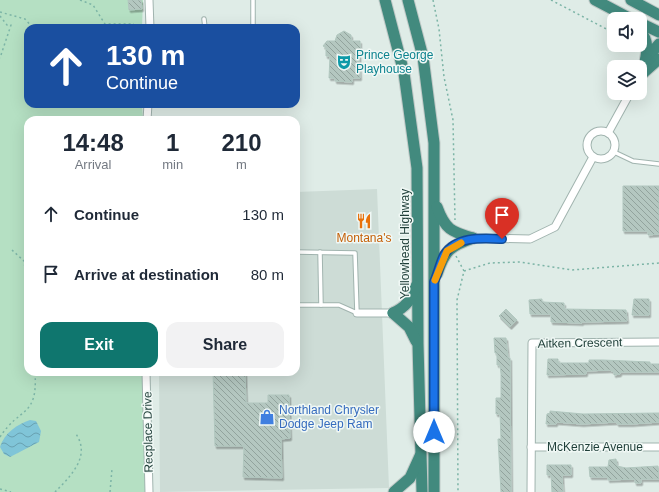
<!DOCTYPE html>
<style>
:root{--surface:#fff;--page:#f2f2f3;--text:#1f2937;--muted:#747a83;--accent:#0f766e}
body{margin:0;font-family:Arial,sans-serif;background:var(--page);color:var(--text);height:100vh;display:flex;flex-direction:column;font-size:15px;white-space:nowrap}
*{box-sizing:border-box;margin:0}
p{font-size:13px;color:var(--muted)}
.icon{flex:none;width:22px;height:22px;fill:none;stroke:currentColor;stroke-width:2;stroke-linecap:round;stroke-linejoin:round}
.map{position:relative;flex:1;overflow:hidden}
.drawer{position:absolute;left:24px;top:116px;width:276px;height:260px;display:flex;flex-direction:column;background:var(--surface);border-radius:12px;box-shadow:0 4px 16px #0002}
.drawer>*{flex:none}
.banner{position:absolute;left:24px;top:24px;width:276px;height:84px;border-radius:12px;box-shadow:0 4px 16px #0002;background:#1a4fa0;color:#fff;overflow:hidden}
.fabs{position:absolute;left:607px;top:12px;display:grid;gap:8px}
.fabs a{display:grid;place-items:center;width:40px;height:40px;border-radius:8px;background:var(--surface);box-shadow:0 4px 16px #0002;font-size:20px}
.pin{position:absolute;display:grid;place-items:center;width:34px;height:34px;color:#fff;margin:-41px -17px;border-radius:50% 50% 50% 0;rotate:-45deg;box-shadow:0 0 4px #0007}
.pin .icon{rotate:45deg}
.me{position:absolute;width:44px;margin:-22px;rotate:0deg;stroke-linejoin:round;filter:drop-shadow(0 0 3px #0008)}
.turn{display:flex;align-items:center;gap:14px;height:84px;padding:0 16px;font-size:18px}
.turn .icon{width:52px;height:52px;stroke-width:2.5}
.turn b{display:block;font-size:28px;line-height:34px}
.eta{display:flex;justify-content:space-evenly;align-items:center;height:68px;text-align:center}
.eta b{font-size:24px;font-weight:700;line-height:28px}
.cta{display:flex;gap:8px;margin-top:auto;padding:8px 16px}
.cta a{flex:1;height:46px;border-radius:12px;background:var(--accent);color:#fff;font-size:16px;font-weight:700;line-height:46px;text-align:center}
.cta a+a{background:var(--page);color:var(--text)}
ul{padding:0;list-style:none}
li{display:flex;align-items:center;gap:12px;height:60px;padding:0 16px}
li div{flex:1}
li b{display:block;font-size:15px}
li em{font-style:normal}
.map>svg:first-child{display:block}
.built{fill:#cddcd6}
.grass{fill:#b5e0c3}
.water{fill:url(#water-waves)}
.building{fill:url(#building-back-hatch);stroke:#b1c7bf;filter:url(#shadow)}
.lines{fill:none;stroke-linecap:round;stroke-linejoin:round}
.service-casing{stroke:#a1b4af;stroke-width:5.5}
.minor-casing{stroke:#a1b4af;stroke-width:9}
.trunk-casing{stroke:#c0c9c7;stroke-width:13}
.path{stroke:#7cb4a6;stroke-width:1.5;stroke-dasharray:2 3;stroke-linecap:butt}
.service{stroke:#fff;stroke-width:3.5}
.minor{stroke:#fff;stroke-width:7}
.trunk{stroke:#428a7e;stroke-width:11}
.route-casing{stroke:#114b97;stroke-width:10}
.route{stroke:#1a73e8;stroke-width:7}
.slow{stroke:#f59e0b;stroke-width:7}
.labels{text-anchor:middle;stroke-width:3;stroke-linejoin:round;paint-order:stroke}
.culture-label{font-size:12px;fill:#0d838f;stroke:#f0f8f5;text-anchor:start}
.food-label{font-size:12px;fill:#c56008;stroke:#f0f8f5}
.street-label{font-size:12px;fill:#1e3e38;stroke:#f0f8f5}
.shop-label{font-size:12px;fill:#366cbe;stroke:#f0f8f5;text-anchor:start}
</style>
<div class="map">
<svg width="659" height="492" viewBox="0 0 659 492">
<defs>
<pattern id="water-waves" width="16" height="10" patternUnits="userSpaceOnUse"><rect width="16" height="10" fill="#80c5d8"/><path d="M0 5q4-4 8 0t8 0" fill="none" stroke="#68a1b0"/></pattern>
<pattern id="building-back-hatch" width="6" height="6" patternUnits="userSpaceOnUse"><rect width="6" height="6" fill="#b4c7c0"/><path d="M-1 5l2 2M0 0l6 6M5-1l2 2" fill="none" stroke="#92a39d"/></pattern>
<filter id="shadow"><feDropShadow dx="1.5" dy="2.5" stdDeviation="0" flood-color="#0004"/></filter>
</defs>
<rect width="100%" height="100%" fill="#dfece7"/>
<!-- built -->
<path class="built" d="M377,189L389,488L160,492L159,372H296V192Z"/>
<!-- grass -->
<path class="grass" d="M0,0H143L142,28H28V104H142L143,120H28V372H144L145,492H0Z"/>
<!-- water -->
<path class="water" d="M30,420L36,421L41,431L39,442L10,457L4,454L0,447C4,433 18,424 30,420Z"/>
<!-- building -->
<g class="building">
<path d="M128,0H141L142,9L129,10Z"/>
<path d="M344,31L351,35V41H360V47L363,51L359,54L360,78H352V82L335,81V78H329L330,56H326V48L323,46L327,41H335L337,35Z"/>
<path d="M623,186H659V234L648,235V231H623Z"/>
<path d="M542,299V302L564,303V309L626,310L627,321L582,322V323L551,322V314H530L529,300Z"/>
<path d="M634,299H649V315H632Z"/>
<path d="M506,309L517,320L510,327L499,316Z"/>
<path d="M494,338H506L508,358H510L511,492H501L498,439H501L500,414H496V398H501V374L500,365H497V353H495Z"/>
<path d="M548,359H558V363H589V360H603L650,362V364H659V372H620V374L614,375V372L610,370L586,371V374L547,375Z"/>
<path d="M213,372H245L246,403H268V395H289L290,438L281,439L282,478L243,477L244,446H215Z"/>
<path d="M550,411L583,414L659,413V422L632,424H617V422L582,424L556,422V424H546L547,414L550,413Z"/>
<path d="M616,459L617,466L626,468L658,466L659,479H641V483H635V479L608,480V477H590L589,467H608L609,460Z"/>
<path d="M547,465H571V475H562L563,492H552L551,475H547Z"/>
</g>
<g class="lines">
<!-- service casing -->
<g class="service-casing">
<g id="service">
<path d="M253,0V28"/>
<path d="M204,19L205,28"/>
<path d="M614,152L633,161L659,164"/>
<path d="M296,252L355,253L357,313L339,305H296"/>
<path d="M320,252L321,305"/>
</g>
</g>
<!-- minor casing -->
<g class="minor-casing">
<g id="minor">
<path d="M149,0L150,28"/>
<path d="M147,120L148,104"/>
<circle cx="601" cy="145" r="14"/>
<path d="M608,133L630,93"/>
<path d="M473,238L530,239L555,227L593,157"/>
<path d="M357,313H393"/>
<path d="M146,372L149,492"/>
<path d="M531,447H659"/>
<path d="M531,492L532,343L659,342"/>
</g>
</g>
<!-- trunk casing -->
<g class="trunk-casing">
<g id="trunk">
<path d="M385,0L404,73L417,168L418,344L422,492"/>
<path d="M408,0L423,57L434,143V492"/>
<path d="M595,0L631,19"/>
<path d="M631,0L659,15"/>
<path d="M640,23L659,32"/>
<path d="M640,31C652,44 645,58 643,73"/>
<path d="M646,59L659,44"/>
<path d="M643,73L659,59"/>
<path d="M437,207C445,229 451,232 473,238"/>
<path d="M437,274C445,250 450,246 473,238"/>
<path d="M393,313C406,307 411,300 416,286"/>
<path d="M393,313L409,327L416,341"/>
<path d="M394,492L410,478L420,456"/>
</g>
</g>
<!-- path -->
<g class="path">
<path d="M80,0L93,5L105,24H134"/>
<path d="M433,0L439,29L444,77L453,120L455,220"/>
<path d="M551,0L614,33"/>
<path d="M0,12L25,19L33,28"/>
<path d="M0,16L7,25H11L0,58"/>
<path d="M12,250L24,261L28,289"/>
<path d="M456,256L464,271L457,300L458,492"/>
<path d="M464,271L490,263L520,262L572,270L659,263"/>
<path d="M0,437C20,406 38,418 35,372"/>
<path d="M0,489L11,492"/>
<path d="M55,492C71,476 91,456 76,434"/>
<path d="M110,492L112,469"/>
</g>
<!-- service -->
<use href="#service" class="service"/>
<!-- minor -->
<use href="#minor" class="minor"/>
<!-- trunk -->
<use href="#trunk" class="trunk"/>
</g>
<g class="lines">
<!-- route casing -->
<g class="route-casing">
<path id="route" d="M434,432V282C438,273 440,263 444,255C456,236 482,238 502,239"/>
</g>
<!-- route -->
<use href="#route" class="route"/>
<!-- slow -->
<path class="slow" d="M435,280L447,251L461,243"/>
</g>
<!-- icons -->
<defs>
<g id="theatre-bare" transform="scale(1.2)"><path d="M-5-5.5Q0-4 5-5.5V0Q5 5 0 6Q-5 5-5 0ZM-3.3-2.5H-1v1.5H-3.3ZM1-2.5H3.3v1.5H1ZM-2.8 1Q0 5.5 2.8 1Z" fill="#0f9aa8" stroke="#f0f8f5" stroke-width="2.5" paint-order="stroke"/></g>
<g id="restaurant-bare" transform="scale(1.2)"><path d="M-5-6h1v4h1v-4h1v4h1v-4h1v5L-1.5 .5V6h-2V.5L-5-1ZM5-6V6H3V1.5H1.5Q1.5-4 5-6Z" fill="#e8710a" stroke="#f0f8f5" stroke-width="2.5" paint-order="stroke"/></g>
<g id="shop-bare" transform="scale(1.2)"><path d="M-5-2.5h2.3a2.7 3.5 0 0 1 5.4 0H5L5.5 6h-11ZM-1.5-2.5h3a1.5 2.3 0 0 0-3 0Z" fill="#3f7fe0" stroke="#f0f8f5" stroke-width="2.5" paint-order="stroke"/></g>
</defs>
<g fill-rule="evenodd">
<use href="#theatre-bare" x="344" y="62"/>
<use href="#restaurant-bare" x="364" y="221"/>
<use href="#shop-bare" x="267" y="417"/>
</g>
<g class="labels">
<!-- culture labels -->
<g class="culture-label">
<text x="356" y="59">Prince George<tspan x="356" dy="14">Playhouse</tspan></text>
</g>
<!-- food labels -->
<g class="food-label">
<text x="364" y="242">Montana's</text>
</g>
<!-- street labels -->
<g class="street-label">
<text transform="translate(405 244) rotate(-90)" y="4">Yellowhead Highway</text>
<text transform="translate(580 343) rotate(-1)" y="4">Aitken Crescent</text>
<text transform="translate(148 432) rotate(-91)" y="4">Recplace Drive</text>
<text x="595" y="451">McKenzie Avenue</text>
</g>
<!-- shop labels -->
<g class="shop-label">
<text x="279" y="414">Northland Chrysler<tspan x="279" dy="14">Dodge Jeep Ram</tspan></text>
</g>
</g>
</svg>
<div class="fabs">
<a><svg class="icon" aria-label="sound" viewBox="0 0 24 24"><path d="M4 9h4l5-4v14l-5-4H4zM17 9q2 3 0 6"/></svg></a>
<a><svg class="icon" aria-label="layers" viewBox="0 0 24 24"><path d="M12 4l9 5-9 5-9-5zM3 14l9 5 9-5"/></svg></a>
</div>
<div class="pin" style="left:502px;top:239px;background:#d93025"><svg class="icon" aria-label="arrive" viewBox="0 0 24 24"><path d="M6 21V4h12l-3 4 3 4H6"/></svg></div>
<svg class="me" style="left:434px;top:432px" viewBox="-20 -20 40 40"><circle r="19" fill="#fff"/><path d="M0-13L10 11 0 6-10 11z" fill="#1a73e8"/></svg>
<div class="banner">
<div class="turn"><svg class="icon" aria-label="ahead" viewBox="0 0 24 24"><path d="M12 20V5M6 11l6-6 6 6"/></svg><div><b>130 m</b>Continue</div></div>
</div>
<section class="drawer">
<div class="eta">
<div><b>14:48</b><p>Arrival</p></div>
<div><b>1</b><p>min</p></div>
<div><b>210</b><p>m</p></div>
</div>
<ul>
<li><svg class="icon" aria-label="ahead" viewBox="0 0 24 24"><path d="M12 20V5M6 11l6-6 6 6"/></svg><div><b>Continue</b></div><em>130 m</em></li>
<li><svg class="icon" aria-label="arrive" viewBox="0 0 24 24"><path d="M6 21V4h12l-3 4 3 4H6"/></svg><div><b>Arrive at destination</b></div><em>80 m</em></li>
</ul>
<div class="cta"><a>Exit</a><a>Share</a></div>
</section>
</div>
